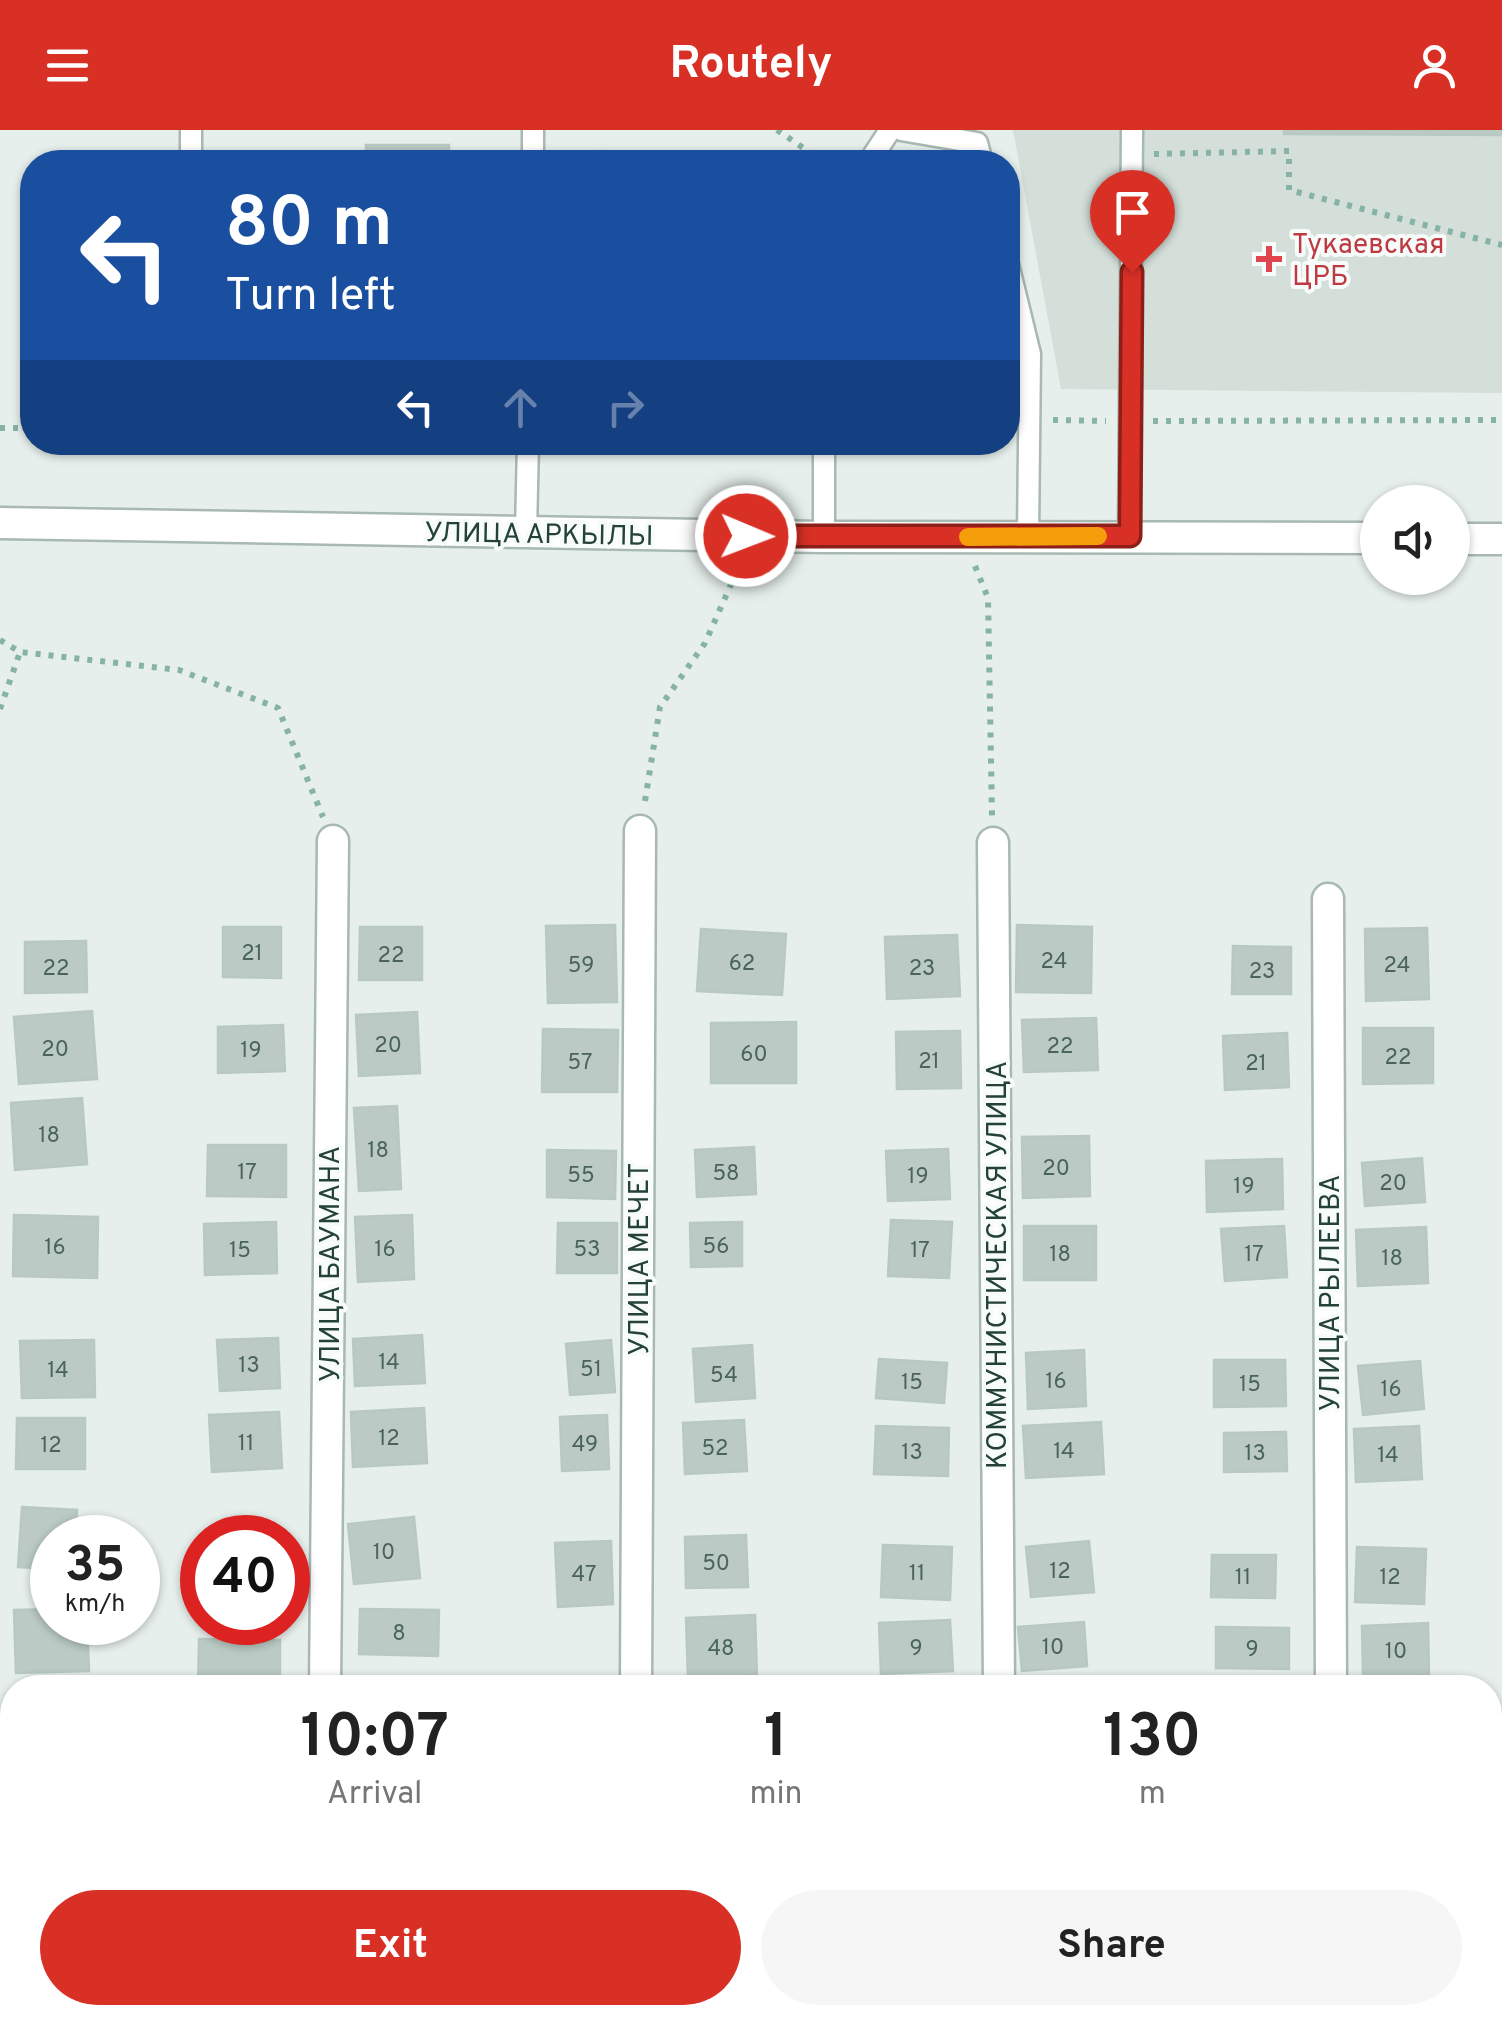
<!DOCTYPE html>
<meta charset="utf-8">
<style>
:root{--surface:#fff;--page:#f6f6f6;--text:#222;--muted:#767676;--accent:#d93025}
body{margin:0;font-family:Overpass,sans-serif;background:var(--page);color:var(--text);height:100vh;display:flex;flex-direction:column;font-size:38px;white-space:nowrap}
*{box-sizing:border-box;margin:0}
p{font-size:32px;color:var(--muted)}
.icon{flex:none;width:55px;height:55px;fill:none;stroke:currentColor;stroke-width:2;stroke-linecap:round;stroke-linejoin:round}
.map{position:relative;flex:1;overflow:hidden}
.side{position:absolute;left:0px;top:1545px;width:1502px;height:350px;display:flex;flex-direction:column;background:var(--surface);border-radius:40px 40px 0 0;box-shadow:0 2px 8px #0004}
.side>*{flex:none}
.hud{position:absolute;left:20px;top:20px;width:1000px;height:305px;border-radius:40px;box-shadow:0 2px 8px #0004;background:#1a4fa0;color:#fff;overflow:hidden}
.tools{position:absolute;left:1360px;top:355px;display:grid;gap:20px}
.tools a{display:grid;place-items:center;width:110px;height:110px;border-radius:50%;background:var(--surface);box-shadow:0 2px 8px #0004;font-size:50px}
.speed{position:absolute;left:30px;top:1385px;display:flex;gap:20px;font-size:50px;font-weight:700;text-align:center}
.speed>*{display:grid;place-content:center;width:130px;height:130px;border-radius:50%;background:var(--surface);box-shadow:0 2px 8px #0004;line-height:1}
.speed small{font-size:25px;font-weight:400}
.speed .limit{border:15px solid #d22;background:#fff;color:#111}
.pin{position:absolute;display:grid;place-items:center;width:85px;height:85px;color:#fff;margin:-102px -42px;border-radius:50% 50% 50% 0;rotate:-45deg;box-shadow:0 0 10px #0007}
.pin .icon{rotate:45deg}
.me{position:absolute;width:110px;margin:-55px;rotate:91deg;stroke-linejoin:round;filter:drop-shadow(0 0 8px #0008)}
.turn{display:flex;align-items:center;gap:35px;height:210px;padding:0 40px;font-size:45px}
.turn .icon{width:130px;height:130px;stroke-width:2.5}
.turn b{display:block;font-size:70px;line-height:85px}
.lanes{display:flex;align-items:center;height:95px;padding:0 40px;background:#0003;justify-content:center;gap:50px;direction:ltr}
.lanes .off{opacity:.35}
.eta{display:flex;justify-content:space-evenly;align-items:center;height:170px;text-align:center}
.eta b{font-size:60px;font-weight:700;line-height:70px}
.primary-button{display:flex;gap:20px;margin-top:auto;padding:20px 40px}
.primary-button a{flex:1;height:115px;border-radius:60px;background:var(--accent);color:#fff;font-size:40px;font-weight:700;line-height:115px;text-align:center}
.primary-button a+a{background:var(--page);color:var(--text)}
header{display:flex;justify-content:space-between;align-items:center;height:130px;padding:0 40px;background:var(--accent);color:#fff;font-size:45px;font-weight:700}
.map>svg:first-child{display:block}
.built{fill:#d4dfda}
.building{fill:#bbcac4;stroke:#b8c9c2;stroke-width:2.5}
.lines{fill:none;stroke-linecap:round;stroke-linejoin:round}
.service-casing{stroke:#a8b8b2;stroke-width:25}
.minor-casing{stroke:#a8b8b2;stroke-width:35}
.tertiary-casing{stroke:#a8b8b2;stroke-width:35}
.path{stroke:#86b3a5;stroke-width:6;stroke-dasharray:5 8;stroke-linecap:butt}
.service{stroke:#fff;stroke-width:20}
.minor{stroke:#fff;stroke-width:30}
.tertiary{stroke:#fff;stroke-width:30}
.route-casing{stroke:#8d1f18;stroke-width:25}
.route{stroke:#d93025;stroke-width:18}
.slow{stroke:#f59e0b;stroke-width:18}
.health-dot{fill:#e0444e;stroke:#f7fbf9;stroke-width:4}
.labels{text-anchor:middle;stroke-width:8;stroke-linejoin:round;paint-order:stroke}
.number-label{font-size:22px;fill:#4a645c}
.health-label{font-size:28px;fill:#be3a42;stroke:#f7fbf9;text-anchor:start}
.street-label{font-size:28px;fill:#24423a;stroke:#f7fbf9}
</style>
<header><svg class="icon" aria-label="menu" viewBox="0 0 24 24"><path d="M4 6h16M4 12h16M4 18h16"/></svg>Routely<svg class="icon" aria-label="person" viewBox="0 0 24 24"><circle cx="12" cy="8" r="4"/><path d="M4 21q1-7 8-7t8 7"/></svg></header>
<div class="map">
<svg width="1502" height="1895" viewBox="0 0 1502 1895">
<rect width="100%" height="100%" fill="#e6efeb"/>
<!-- built -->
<path class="built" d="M1013,0H1502V263L1061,259Z"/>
<!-- building -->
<g class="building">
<path d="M1284,0H1502V5L1284,4Z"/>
<rect x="366" y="15" width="83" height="17"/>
<path d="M599,21L669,23L668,32H598Z"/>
<path d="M615,795L617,872L548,873L546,796Z"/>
<path d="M1017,795L1092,797L1091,863L1016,862Z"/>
<path d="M223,797H281V848L223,847Z"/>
<path d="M360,797H422V850H359Z"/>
<path d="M1427,798L1429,869L1366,871L1365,799Z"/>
<path d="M701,799L786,804L782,865L697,861Z"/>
<path d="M957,805L960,866L887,869L885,807Z"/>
<path d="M86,811L87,862L25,863V812Z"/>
<path d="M1233,816L1291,817V864H1232Z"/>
<path d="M92,881L97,949L19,954L14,887Z"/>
<path d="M417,882L420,943L359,946L356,885Z"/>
<path d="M1096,888L1098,940L1024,942L1022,890Z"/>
<path d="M796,892V953H711V893Z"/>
<path d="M283,895L285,941L218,943V897Z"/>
<path d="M1363,898H1433V953L1363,954Z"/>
<path d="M543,899L618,900L617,962H542Z"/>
<path d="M960,901L961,958L897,959L896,902Z"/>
<path d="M1287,903L1289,957L1225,960L1223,906Z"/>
<path d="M82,968L87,1034L15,1040L11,973Z"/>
<path d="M397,976L401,1059L359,1061L354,978Z"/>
<path d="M1089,1006L1090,1066L1023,1068L1022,1007Z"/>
<path d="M208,1015H286V1067L207,1066Z"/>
<path d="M754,1017L756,1064L697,1067L695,1020Z"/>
<path d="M948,1019L950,1069L888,1071L886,1021Z"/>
<path d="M547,1020L616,1021L615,1069L547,1067Z"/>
<path d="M1422,1028L1425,1072L1365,1076L1362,1033Z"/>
<path d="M1282,1029L1283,1079L1207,1082L1206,1031Z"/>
<path d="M14,1085L98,1087L97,1148L13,1146Z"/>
<path d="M412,1085L414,1149L358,1152L355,1087Z"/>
<path d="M891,1090L952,1092L949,1148L888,1146Z"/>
<path d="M276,1092L277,1143L205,1145L204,1094Z"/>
<path d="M742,1092V1136L691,1137L690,1093Z"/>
<path d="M558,1093H617V1143H557Z"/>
<rect x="1024" y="1096" width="72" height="54"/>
<path d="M1284,1096L1287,1147L1225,1151L1221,1099Z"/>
<path d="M1426,1097L1428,1153L1358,1156L1356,1100Z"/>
<path d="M422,1205L425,1253L355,1256L353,1209Z"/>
<path d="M278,1208L280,1258L220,1261L217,1210Z"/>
<path d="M94,1210L95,1267L22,1268L20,1211Z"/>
<path d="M611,1210L615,1262L570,1265L566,1214Z"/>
<path d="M752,1215L755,1268L696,1272L693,1219Z"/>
<path d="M1084,1220L1086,1276L1028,1279L1026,1223Z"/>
<path d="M879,1229L947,1233L944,1273L876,1268Z"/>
<path d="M1214,1230H1285L1286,1276L1214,1277Z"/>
<path d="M1420,1231L1424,1279L1363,1285L1358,1236Z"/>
<path d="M424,1278L427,1333L353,1337L351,1282Z"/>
<path d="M279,1282L282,1338L212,1342L209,1285Z"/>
<path d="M607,1285L609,1339L562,1341L560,1287Z"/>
<path d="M17,1288H85V1339H16Z"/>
<path d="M744,1290L747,1341L685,1344L683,1293Z"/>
<path d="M1101,1292L1104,1344L1026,1348L1023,1296Z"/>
<path d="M876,1296L949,1298L948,1346L874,1344Z"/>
<path d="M1419,1296L1422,1349L1356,1352L1354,1299Z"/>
<path d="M1286,1302L1287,1341L1224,1342V1303Z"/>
<path d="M22,1377L77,1380L76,1408H52V1439L18,1437Z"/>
<path d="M414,1387L420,1448L354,1454L348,1394Z"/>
<path d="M746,1405L748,1457L686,1458L685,1407Z"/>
<path d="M611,1411L613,1474L558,1477L555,1413Z"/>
<path d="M1089,1411L1094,1462L1031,1467L1026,1417Z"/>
<path d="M883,1415L952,1417L950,1470L881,1467Z"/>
<path d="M1357,1417L1426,1419L1424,1474L1355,1472Z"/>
<path d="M1212,1425H1276L1275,1468L1211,1467Z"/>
<path d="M52,1479V1492H87L89,1541L16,1543L14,1480Z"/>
<path d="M360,1479L439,1480L438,1526L359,1524Z"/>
<path d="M755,1485L757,1545L688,1548L686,1488Z"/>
<path d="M950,1490L953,1541L881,1544L879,1493Z"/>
<path d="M1084,1492L1087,1536L1022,1541L1018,1497Z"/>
<path d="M1428,1493L1429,1545L1363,1547L1362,1496Z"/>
<path d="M1216,1497L1289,1498V1539L1216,1538Z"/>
<path d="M199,1509L280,1510V1558H198Z"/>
<path d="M685,1882H739L740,1895H685Z"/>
<path d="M1022,1882H1085V1888L1022,1889Z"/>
</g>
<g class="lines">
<!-- service casing -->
<g class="service-casing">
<g id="service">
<path d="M191,0V32"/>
<path d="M901,0L977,13L982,32"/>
<path d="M533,32V0"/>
<path d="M869,32L890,0"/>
<path d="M1008,134L1030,224L1028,406"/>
<path d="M824,312V407"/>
<path d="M526,402L528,312"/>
<path d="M1129,406L1132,0"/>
</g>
</g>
<!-- minor casing -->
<g class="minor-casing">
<g id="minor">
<path d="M993,713L999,1558"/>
<path d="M1328,769L1331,1558"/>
<path d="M325,1558L333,711"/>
<path d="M636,1558L640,701"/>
<path d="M1001,1882L1002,1895"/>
<path d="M1332,1882V1895"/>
<path d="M323,1895V1882"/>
<path d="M635,1895V1882"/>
</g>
</g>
<!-- tertiary casing -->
<g class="tertiary-casing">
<g id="tertiary">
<path d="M0,393L824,407L1378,408"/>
<path d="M1452,409H1502"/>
</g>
</g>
<!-- path -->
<g class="path">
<path d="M777,0L824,32"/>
<path d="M1154,24L1289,21V60L1502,115"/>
<path d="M1053,290L1106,291"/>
<path d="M1153,291L1502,290"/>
<path d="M0,298H32"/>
<path d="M975,436L988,468L992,686"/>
<path d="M0,510L20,522L179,540L278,578L323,687"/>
<path d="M0,579L20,522"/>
<path d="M645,671L660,577L705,513L741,432"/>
</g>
<!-- service -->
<use href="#service" class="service"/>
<!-- minor -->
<use href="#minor" class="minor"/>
<!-- tertiary -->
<use href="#tertiary" class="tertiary"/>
</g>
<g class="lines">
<!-- route casing -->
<g class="route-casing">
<path id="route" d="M746,406H1130L1132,142"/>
</g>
<!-- route -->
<use href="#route" class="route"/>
<!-- slow -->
<path class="slow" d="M968,407L1098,406"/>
</g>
<!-- markers -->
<path class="health-dot" d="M1264 114h10v10h10v10h-10v10h-10v-10h-10v-10h10z"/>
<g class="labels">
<!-- number labels -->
<g class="number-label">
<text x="252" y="830">21</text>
<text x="391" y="832">22</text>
<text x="1054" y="838">24</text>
<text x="742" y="840">62</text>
<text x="581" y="842">59</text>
<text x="1397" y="842">24</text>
<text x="56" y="845">22</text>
<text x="922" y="845">23</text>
<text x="1262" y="848">23</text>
<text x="388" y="922">20</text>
<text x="1060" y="923">22</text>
<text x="55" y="926">20</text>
<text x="251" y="927">19</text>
<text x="754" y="931">60</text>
<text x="1398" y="934">22</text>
<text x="929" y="938">21</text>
<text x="580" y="939">57</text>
<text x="1256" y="940">21</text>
<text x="49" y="1012">18</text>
<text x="378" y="1027">18</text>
<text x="1056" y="1045">20</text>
<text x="247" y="1049">17</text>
<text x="726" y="1050">58</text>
<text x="581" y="1052">55</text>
<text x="918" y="1053">19</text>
<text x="1393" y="1060">20</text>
<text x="1244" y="1063">19</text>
<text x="716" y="1123">56</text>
<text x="55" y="1124">16</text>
<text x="385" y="1126">16</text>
<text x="587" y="1126">53</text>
<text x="240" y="1127">15</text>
<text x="920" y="1127">17</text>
<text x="1060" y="1131">18</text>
<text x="1254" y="1131">17</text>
<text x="1392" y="1135">18</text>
<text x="389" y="1239">14</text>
<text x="249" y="1242">13</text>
<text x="591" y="1246">51</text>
<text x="58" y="1247">14</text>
<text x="724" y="1252">54</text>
<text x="1056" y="1258">16</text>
<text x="912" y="1259">15</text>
<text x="1250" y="1261">15</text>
<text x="1391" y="1266">16</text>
<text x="389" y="1315">12</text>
<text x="246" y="1320">11</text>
<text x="585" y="1321">49</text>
<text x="51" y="1322">12</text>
<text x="715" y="1325">52</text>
<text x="1064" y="1328">14</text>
<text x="912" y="1329">13</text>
<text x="1255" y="1330">13</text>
<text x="1388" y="1332">14</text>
<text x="384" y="1429">10</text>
<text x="716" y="1440">50</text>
<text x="1060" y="1448">12</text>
<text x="917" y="1450">11</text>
<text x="584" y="1451">47</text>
<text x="1243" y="1454">11</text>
<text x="1390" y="1454">12</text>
<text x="399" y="1510">8</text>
<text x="1053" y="1524">10</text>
<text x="721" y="1525">48</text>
<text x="916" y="1525">9</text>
<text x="1252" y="1526">9</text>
<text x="1396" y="1528">10</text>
</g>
<!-- health labels -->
<g class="health-label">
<text x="1292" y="123">Тукаевская<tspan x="1292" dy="32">ЦРБ</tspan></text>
</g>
<!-- street labels -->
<g class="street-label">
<text transform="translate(539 403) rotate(1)" y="10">УЛИЦА АРКЫЛЫ</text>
<text transform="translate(638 1129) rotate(-90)" y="10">УЛИЦА МЕЧЕТ</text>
<text transform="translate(329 1134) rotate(-90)" y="10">УЛИЦА БАУМАНА</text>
<text transform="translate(996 1135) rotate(-90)" y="10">КОММУНИСТИЧЕСКАЯ УЛИЦА</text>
<text transform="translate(1329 1163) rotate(-90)" y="10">УЛИЦА РЫЛЕЕВА</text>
</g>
</g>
</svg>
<div class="tools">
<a><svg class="icon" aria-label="sound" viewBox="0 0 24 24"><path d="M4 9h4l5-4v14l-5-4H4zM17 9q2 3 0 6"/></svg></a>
</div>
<div class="speed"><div>35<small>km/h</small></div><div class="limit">40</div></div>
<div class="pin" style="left:1132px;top:142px;background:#d93025"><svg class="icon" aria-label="arrive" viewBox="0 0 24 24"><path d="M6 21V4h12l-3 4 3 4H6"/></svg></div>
<svg class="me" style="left:746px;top:406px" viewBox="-20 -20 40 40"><circle r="17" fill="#d93025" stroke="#fff" stroke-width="3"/><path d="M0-11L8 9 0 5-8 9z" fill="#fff"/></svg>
<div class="hud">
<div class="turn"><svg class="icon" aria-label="left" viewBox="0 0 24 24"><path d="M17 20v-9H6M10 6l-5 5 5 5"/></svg><div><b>80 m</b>Turn left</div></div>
<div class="lanes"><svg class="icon" aria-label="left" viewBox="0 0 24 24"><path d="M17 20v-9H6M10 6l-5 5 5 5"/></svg><svg class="icon off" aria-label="ahead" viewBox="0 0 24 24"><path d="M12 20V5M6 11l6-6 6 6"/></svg><svg class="icon off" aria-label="right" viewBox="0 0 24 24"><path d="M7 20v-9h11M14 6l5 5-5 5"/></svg></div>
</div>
<section class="side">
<div class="eta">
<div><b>10:07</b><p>Arrival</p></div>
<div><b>1</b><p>min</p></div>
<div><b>130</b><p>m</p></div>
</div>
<div class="primary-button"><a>Exit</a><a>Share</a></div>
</section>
</div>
